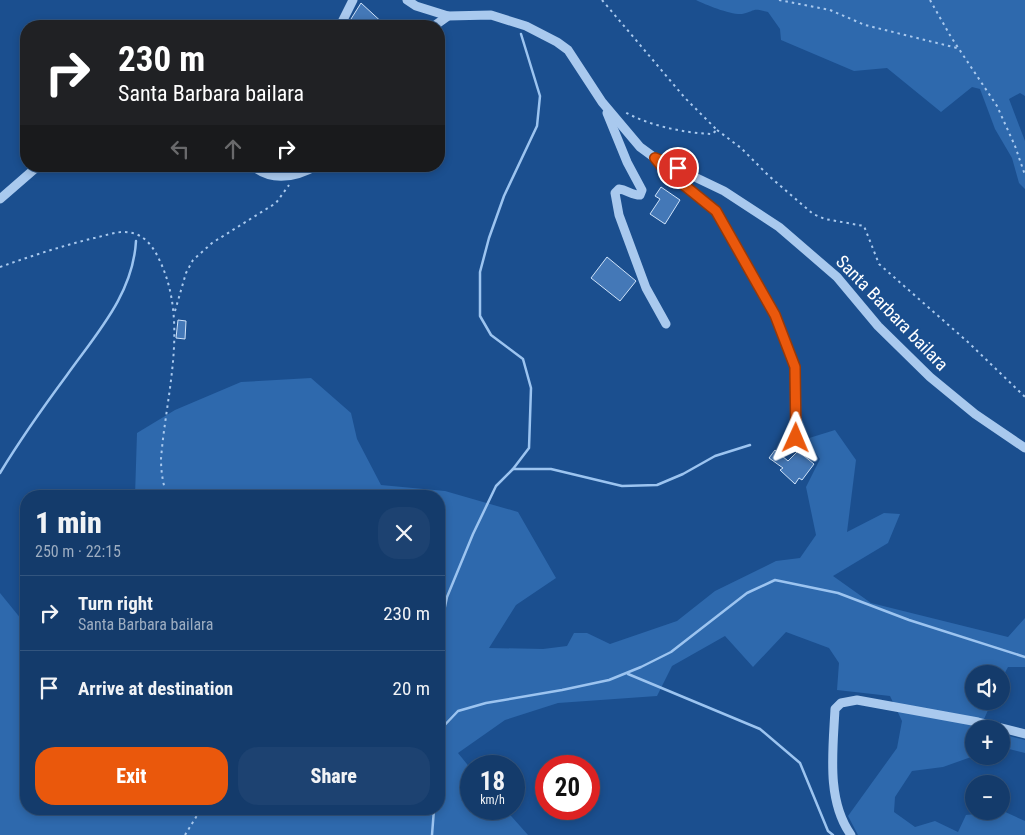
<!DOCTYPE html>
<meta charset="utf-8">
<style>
:root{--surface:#143b6b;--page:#1d4271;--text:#f1f3f6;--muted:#9dadc1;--line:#33557e;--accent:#ea580c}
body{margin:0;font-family:"Roboto Condensed",sans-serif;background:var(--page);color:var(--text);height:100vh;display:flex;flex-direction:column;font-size:19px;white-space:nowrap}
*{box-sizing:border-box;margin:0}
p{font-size:16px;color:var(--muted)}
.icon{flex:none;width:28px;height:28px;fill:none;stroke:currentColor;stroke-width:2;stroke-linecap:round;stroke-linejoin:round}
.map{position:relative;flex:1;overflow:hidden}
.panel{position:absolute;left:20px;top:490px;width:425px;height:325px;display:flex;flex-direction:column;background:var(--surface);border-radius:20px;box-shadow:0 2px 8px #0003,0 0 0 1px var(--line)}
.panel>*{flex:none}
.top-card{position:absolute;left:20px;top:20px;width:425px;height:152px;border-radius:20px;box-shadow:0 2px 8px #0003,0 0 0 1px var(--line);background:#202124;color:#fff;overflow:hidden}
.buttons{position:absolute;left:965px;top:665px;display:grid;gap:10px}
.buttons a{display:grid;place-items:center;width:45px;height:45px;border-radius:50%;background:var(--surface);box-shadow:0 2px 8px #0003,0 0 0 1px var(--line);font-size:25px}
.speed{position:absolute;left:460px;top:755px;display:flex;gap:10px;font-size:25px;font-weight:700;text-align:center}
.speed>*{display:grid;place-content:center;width:65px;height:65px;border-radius:50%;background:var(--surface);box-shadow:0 2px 8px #0003,0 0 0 1px var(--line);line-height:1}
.speed small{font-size:12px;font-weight:400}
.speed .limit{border:8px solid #d22;background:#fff;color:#111}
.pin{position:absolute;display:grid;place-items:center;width:42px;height:42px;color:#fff;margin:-21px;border:2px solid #fff;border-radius:50%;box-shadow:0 1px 5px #0007}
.me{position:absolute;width:55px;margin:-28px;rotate:1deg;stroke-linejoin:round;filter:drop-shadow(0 0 4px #0008)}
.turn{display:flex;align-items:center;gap:18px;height:105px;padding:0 15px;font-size:22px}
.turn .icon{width:65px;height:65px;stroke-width:2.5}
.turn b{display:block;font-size:35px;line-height:42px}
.lanes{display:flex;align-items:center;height:48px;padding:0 15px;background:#0003;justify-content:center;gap:25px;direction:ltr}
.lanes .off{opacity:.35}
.round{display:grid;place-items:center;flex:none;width:52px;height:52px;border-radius:20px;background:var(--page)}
.overview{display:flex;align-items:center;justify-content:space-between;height:85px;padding:0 15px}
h1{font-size:30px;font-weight:800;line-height:38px}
.primary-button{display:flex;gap:10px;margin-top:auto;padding:10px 15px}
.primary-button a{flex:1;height:58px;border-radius:20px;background:var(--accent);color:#fff;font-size:20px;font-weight:800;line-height:58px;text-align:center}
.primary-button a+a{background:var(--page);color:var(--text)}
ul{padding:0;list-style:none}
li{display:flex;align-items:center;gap:15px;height:75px;padding:0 15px;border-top:1px solid var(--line)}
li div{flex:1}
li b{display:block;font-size:19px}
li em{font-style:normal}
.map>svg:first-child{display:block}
.green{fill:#2e69ad}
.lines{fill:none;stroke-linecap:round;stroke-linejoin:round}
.stream{stroke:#9cc4f0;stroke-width:2.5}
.building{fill:#4478b7;stroke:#cfe3fa}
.path{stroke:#a9c9ee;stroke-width:2;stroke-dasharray:2.5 4;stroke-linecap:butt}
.minor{stroke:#a9c9ee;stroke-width:9}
.route-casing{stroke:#983908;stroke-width:12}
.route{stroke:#ea580c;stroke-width:9}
.labels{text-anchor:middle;stroke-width:4;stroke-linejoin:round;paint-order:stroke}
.street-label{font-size:18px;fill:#fff;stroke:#1b4f8f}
</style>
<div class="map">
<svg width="1025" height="835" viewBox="0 0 1025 835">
<rect width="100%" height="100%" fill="#1b4f8f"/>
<!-- green -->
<g class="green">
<path d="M696,0H1025V96L1020,93L1009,99L1025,141V189L1019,183L1012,158L995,129L980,89L972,87L941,112L887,68L854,71L781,40L780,29L768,12C751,7 756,11 742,14C731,15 706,5 696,0Z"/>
<path d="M311,378L351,413L357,439L381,485L445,491L518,512L556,578L516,605L489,648L543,649L567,646L574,633H587L610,644L677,621L715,591L776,561L800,558L816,535L806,487L820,459L806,439L835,430L856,460L847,532L884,513L900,514L888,543L833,576L871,603L1008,637L1025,618V667H1008L1001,680V674H974V701H992L981,726L986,729H974V756L943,767L912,771L895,797L894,812L915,827L935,821L958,832L966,815L1003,811L1025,821V835H858L848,816L897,748L902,721L890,696L837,690L839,663L829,648L786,632L753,667L725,636L672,666L657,696L558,703L505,720L458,753L471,769V809H505L528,835H0V593L26,625V809H439V496H135L137,433L175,410L241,382Z"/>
<path d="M1001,734L1025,740V753L1001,747Z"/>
</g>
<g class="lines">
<!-- stream -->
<g class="stream">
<path d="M513,469L529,448L531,388L523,359L491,335L480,316V272L489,238L504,196L537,126L540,96L521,34"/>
<path d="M0,473C20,440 44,406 67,375C97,333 133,294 136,241"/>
<path d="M439,635L447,597L473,534L496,486L513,469H551L622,486L657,485L683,474L715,456L750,445"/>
<path d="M628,674L760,729L800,763L828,831L833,835"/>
<path d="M439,731L458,711L486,703L562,690L609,680L641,667L671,652L747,593L775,580L838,593L909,620L1025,657"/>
<path d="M432,835L434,809"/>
</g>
</g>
<!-- building -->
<g class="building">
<path d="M361,3L386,26H359L351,19Z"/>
<path d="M661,187L680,200L665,224L650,214L660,199L655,196Z"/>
<path d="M607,257L636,281L620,301L591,278Z"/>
<path d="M178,320L186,321L185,339L176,338Z"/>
<path d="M775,450L788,461L798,451L814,464L802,480L799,478L795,484L780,470L783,468L769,458Z"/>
</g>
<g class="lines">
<!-- path -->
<g class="path">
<path d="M602,0L685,98L717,130L712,134C683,133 647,125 623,111"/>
<path d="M779,0L830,10L865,25L957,48"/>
<path d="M930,0L951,37L997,106L1015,146L1025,175"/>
<path d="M717,130L741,148L769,176L813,214L825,219L864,226L879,264L969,343L1025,397"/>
<path d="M0,267C31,256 62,246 94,238C104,236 114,232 124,232C141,232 151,243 158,257C190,320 166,393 161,459C161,472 163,484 167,496"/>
<path d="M175,311L186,273L193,260L212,243L276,203L289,185"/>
<path d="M185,835L201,809"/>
</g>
<!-- minor -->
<g class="minor">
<path d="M407,0L416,6L448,16"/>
<path d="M340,26L353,0"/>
<path d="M434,26L448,16L491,15L526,26L557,42L568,50L602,102L640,147L655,158L724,191L779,227L837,277L878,326L930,377L975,414L1025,448"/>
<path d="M607,113L627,162L642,190L640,195C632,195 627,190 619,189L615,193L619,215L646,288L666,324"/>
<path d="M656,160L716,211L775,315L795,367L797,428L793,448"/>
<path d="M253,166C272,182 296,177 316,166"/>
<path d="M0,199L38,166"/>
<path d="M851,835C826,800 833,750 835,709L841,703L857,700L978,722L1025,734"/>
</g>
</g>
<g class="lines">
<!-- route casing -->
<g class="route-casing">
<path id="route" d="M678,168L655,158L663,168L716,211L775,315L795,367L796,438"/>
</g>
<!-- route -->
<use href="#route" class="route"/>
</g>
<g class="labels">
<!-- street labels -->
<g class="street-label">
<text transform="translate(892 313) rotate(46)" y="6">Santa Barbara bailara</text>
</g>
</g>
</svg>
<div class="buttons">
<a><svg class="icon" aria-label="sound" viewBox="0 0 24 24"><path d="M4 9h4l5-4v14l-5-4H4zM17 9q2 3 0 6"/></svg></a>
<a>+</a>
<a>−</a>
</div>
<div class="speed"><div>18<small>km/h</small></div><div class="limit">20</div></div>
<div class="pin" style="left:678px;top:168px;background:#d93025"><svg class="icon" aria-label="arrive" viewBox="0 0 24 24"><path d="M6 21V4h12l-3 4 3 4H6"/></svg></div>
<svg class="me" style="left:796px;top:438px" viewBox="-20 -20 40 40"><path d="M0-17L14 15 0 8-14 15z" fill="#ea580c" stroke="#fff" stroke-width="4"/></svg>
<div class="top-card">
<div class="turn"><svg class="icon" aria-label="right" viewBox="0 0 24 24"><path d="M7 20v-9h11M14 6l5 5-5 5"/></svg><div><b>230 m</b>Santa Barbara bailara</div></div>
<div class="lanes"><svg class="icon off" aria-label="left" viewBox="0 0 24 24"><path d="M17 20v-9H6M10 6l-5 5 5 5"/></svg><svg class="icon off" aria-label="ahead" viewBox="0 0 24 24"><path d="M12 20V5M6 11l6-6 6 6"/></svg><svg class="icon" aria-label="right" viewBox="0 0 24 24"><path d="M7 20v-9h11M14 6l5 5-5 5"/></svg></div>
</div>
<section class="panel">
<div class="overview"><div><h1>1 min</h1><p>250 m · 22:15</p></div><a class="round"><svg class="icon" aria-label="close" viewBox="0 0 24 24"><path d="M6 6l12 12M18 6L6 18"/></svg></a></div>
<ul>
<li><svg class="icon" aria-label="right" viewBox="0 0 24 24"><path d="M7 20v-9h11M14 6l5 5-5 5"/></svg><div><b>Turn right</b><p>Santa Barbara bailara</p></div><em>230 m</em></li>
<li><svg class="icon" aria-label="arrive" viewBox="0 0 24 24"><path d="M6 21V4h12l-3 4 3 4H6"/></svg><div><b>Arrive at destination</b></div><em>20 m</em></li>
</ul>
<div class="primary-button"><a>Exit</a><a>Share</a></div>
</section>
</div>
